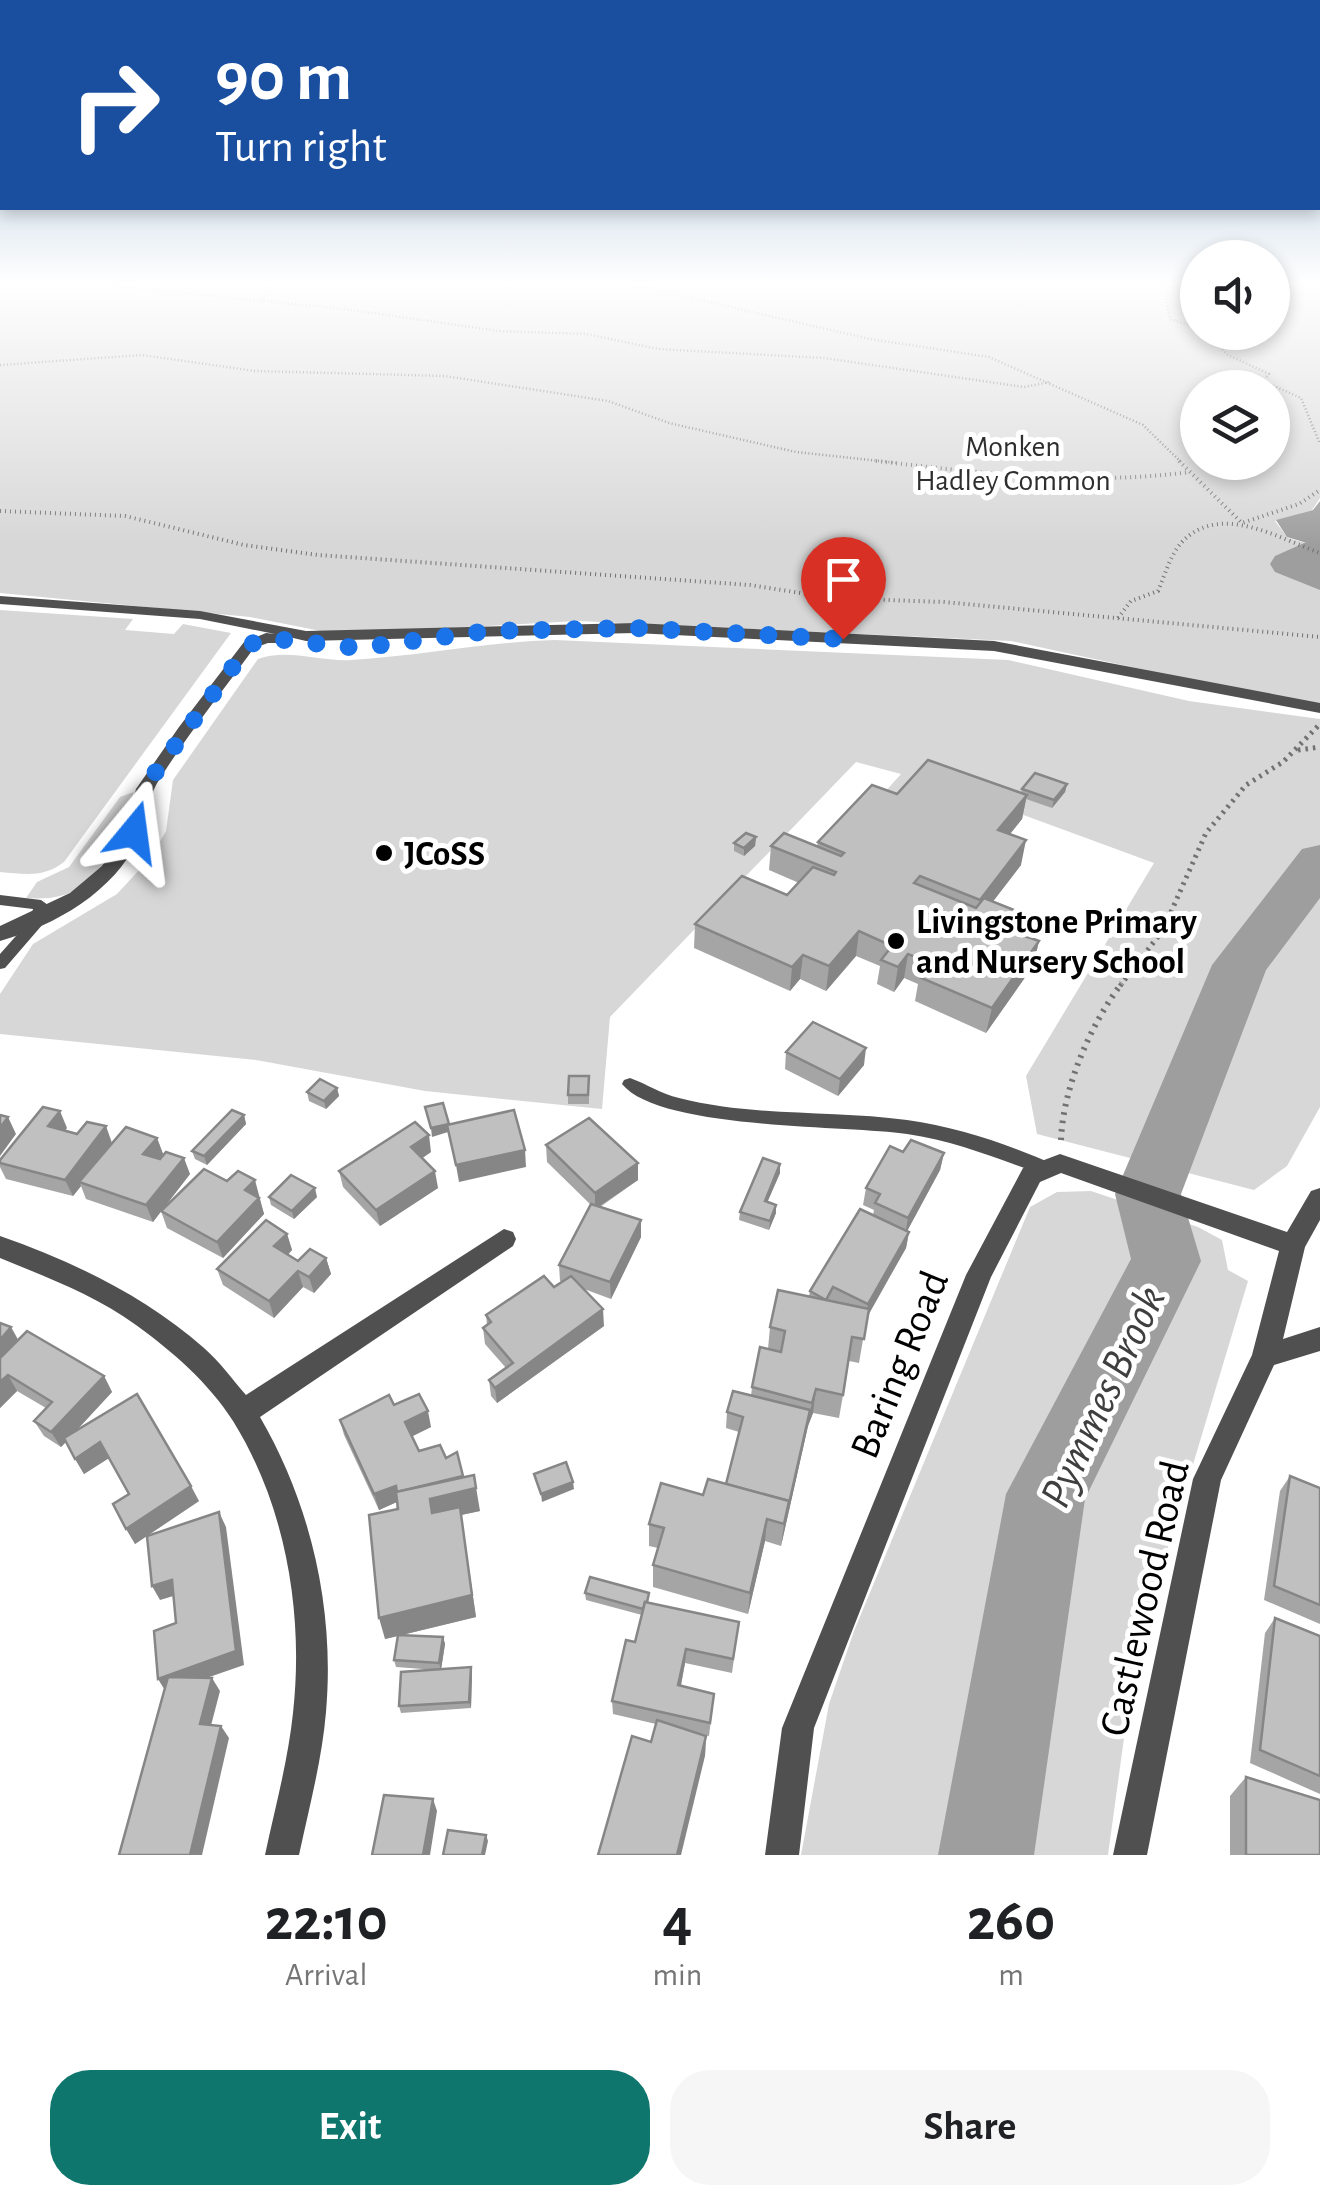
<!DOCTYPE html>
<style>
:root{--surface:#fff;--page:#f6f6f6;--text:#202124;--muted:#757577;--accent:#0f766e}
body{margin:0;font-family:"Alegreya Sans",sans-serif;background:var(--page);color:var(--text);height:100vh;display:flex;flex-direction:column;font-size:38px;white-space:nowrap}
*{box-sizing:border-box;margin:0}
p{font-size:32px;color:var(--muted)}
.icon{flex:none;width:55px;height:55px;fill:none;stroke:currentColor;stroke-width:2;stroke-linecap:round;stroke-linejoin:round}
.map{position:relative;height:1855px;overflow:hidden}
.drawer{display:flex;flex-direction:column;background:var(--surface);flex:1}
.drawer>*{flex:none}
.top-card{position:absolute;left:0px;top:0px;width:1320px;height:210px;box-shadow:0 5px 15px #0003;background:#1a4fa0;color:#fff;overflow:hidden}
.tools{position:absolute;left:1180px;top:240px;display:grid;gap:20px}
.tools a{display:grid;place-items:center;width:110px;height:110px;border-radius:50%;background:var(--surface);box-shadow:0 5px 15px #0003;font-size:50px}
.pin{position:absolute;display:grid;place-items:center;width:85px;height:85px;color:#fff;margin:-102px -42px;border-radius:50% 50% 50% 0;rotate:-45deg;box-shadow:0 0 10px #0007}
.pin .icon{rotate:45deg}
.me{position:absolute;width:110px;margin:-55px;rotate:16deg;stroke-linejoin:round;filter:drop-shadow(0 0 8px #0008)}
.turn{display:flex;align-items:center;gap:35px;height:210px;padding:0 50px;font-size:45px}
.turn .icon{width:130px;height:130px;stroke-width:2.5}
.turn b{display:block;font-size:70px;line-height:85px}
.eta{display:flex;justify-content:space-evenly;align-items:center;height:170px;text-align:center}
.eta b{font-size:60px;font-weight:700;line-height:70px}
.primary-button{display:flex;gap:20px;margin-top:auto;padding:20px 50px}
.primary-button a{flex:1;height:115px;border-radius:40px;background:var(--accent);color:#fff;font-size:40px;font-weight:700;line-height:115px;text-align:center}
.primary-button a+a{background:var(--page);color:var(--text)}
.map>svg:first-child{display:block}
.green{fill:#d7d7d7;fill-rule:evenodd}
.water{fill:#9e9e9e}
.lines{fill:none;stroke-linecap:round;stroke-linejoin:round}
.river{fill:#9e9e9e;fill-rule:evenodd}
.path-far3{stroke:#727272;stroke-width:2.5;stroke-dasharray:1 2.5;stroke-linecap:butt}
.path-far2{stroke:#727272;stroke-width:4;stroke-dasharray:1 4;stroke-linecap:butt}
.path-far1{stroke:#727272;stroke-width:5;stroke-dasharray:2.5 5;stroke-linecap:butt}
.path{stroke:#727272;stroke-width:6;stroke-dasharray:2.5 6;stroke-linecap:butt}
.lane{fill:#505050;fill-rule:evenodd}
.street{fill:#505050;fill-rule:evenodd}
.wall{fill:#a5a5a5}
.shaded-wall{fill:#868686}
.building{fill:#c0c0c0;stroke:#868686;stroke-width:2.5}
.route{stroke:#1a73e8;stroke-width:18;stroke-dasharray:0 32.4}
.poi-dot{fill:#000;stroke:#fff;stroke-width:4}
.labels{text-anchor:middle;stroke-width:10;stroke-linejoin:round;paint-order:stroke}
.far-park-label{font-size:30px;fill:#2e2e2e;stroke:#fff}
.poi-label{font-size:35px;font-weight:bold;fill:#000;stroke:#fff;text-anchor:start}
.near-street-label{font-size:42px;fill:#000;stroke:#fff}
.near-water-label{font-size:45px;font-style:italic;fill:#3f3f3f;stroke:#fff}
</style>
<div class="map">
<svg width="1320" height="1855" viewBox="0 0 1320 1855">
<rect width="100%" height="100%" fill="#fff"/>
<!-- green -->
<g class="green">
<path d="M0,286H1197L1198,332H1272L1273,286H1320V498L1312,510L1275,521L1288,538L1320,547V708L1011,641L578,621L336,634L250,617L0,593ZM1198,388H1272V462H1198Z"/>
<path d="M0,610L133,619L125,630L174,634L183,624L231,633L64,862C43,878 25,874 0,872Z"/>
<path d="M555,640L1008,660L1189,701L1320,719V1107L1287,1166L1254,1190L1037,1134L1026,1076L1154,863L926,779L895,809L875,803L901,774L856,762L610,1017L602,1109L425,1091L256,1060L0,1034V994L33,944L117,894L151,857L166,831L173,780L258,659C287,648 321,662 351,660C420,656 486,642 555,640Z"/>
<path d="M134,792C119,852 99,904 26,898L37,882L69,867L120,797Z"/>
<path d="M1091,1191L1198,1227L1222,1240L1228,1270L1248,1281L1135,1658L1108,1855H801L829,1704L854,1631L1030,1207L1057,1192Z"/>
</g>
<!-- water -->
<path class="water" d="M1320,501V547L1287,537L1276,520L1313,510Z"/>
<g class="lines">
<!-- river -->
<g class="river">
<path d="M1320,536V590L1275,572L1270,564L1275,556Z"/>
<path d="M1320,845V898L1266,970L1181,1194L1201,1261L1085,1499L1034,1855H938L1006,1494L1131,1259L1115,1194L1212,965L1302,849Z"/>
</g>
<!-- path-far3 -->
<g class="path-far3">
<path d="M114,286L345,309L499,331L586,334L658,349L824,358L1024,387L1050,382"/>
<path d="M639,286L870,339L989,357L1143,425L1182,463"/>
<path d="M1170,286L1165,297L1170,319L1198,328"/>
<path d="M261,302L273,286"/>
<path d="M1205,332L1228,355L1269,374L1263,381L1301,398L1320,444"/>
<path d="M0,365L142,355L255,371L445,376L608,401L669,423L796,452L898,463"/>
</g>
<!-- path-far2 -->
<g class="path-far2">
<path d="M876,461C982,473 1083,486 1190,472"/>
<path d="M1179,461L1242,523L1299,504L1320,490"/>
<path d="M0,511L125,516L244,545L318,555L750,585L832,598L944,602L1320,637"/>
<path d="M1118,618L1131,601L1158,591C1165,575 1170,555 1182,542C1220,502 1278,538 1320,553"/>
</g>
<!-- path-far1 -->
<g class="path-far1">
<path d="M1298,750L1320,747"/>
<path d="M1120,986L1163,930L1206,833L1246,785L1283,762L1319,725"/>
</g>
<!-- path -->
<path class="path" d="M1061,1140C1063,1088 1090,1025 1122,983"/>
<!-- lane -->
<g class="lane">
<path d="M0,895L41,900L48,905L43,924L5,968L0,969V954L31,919L33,909L0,905Z"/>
<path d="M630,1078C647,1084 661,1094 679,1098C753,1117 832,1110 907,1120C958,1127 1007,1144 1053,1164L1056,1169L1053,1174L1047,1176C1000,1160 957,1141 907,1134C845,1125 659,1130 622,1084L624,1080Z"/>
</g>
<!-- street -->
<g class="street">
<path d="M0,596L200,611L306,631L635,623L994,641L1320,703V713L994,651L635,633L306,641L289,637L288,643H268L254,648C222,692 188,734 159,780C147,798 149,819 139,838C114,892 56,925 0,941V926L70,893L102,866L123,835L136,789L179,727L244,642L266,633L275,634L200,619L0,604Z"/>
<path d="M1060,1154L1287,1232L1311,1191L1320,1188V1220L1305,1247L1283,1339L1320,1327V1351L1274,1365L1221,1480L1147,1855H1113L1193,1479L1252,1355L1279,1251L1061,1173L1040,1182L991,1277L814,1728L799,1855H765L782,1728L966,1275L1023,1168Z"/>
<path d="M504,1229L513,1232L516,1239L513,1246L260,1417C311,1505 335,1609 326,1712C322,1760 309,1808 299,1855H265C275,1808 288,1761 293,1713C304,1614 286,1506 233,1421C209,1383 172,1351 136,1325C95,1295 46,1277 0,1258V1236C74,1262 145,1296 204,1348C220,1362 232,1379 246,1395Z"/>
</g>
</g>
<!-- wall -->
<g class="wall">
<path d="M1067,784L1065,792L1052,808L1026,799L1022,819L1010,834L1021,865L993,901L1030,938L1039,941L1033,966L986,1033L915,1001L918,984L904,978L894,992L877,984L880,966L856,956L826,991L800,979L790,991L694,948L695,924L787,895L799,883L769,870L771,846H817L818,842L897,794L1021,793L1022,789Z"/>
<path d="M756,837L755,846L744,856L734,851V843Z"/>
<path d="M786,1052L864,1065L838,1096L785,1069Z"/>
<path d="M589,1076V1104H568V1095Z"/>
<path d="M337,1088L339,1096L326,1109L309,1101L307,1092Z"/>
<path d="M244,1115L246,1124L207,1165L195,1159L192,1151Z"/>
<path d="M67,1128L65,1130L112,1143L157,1138L163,1154L190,1174L162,1210L261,1197L259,1198L264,1214L223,1258L167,1228L161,1211L153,1222L86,1199L81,1186L73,1196L6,1179L0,1167V1160Z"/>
<path d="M546,1145L638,1163V1180L600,1207L641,1237L611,1299L584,1289L604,1326L497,1403L491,1396L489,1380L506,1368L485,1344L483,1328L487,1325L486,1315L554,1287L562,1282L560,1281L559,1265L591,1205L547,1162Z"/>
<path d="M431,1152L422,1158L438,1188L380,1226L343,1187L339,1171Z"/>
<path d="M903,1152L944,1153L940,1170L907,1231L909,1232L906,1248L867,1316L859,1363L849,1361L839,1418L813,1413L808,1426L781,1546L765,1541L748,1614L653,1587V1565L658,1548L649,1546V1524L726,1484L739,1432L726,1428L727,1412L751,1396L752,1387L768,1349L770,1327L809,1296L810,1291L873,1215L874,1210L863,1205L866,1188Z"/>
<path d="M780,1164V1173L767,1202L776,1205V1213L769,1230L739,1220L740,1212Z"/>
<path d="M269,1197H317L294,1219L271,1205Z"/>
<path d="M287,1234L292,1250L288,1255L298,1261L326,1258L331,1274L314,1293L303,1287L274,1318L223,1285L217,1269Z"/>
<path d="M0,1323L18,1340L104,1376L112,1392L76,1431L199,1501L135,1544L129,1494L109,1458L84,1474L66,1442L61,1447L44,1436L34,1421L46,1408L17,1391L0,1408Z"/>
<path d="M394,1405L431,1427L412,1436L419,1451L446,1458L463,1477L480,1511L461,1515L476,1617L402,1635L443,1637L445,1644L441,1669L472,1674L471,1708L401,1713L399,1706L436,1670L396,1667L394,1660L398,1636L385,1639L397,1502L379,1510L344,1435L340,1420Z"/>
<path d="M1290,1476L1320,1488V1624L1264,1600L1280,1491Z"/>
<path d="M585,1593H649L648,1603L739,1622L732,1673L685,1663L681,1686L714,1694L709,1736L694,1732L706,1736L705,1756L651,1742L656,1724L613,1714L612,1701L635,1642L642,1615L586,1600Z"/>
<path d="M1275,1618L1320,1636V1794L1250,1763L1265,1633Z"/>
<path d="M1246,1777L1320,1855H1230V1796Z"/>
</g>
<!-- shaded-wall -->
<g class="shaded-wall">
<path d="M1067,784L1065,792L1052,808L1054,800Z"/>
<path d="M1027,795L1022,819L994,854L998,830Z"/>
<path d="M756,837L755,846L744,856V848Z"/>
<path d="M1026,840L1021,865L975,925L980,900Z"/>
<path d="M1034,918L1028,942L1022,935Z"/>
<path d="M859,931L856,956L826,991L829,966Z"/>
<path d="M1039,941L1033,966L986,1033L992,1008Z"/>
<path d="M908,954L904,978L894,992L898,967Z"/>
<path d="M803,955L800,979L790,991L792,967Z"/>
<path d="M866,1048L864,1065L838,1096L840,1079Z"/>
<path d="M337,1088L339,1096L326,1109L324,1101Z"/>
<path d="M60,1111L67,1128L55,1143L48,1126Z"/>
<path d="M244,1115L246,1124L207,1165L204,1156Z"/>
<path d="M8,1117L16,1134L0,1156V1128Z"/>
<path d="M449,1124L448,1132L432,1137L431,1128Z"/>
<path d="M106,1126L112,1143L79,1182L81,1186L73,1196L65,1180Z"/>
<path d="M429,1135L431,1152L414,1164L411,1147Z"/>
<path d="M157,1138L163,1154L150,1170L143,1154Z"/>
<path d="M525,1150L526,1167L459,1182L456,1165Z"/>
<path d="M944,1153L940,1170L905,1235L908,1218Z"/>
<path d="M184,1158L190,1174L153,1222L146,1205Z"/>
<path d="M638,1163V1180L595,1209V1193Z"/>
<path d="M780,1164V1173L764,1210L765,1201Z"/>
<path d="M435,1171L438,1188L380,1226L376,1210Z"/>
<path d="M255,1180L264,1214L223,1258L217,1242L245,1190Z"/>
<path d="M315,1188L317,1197L294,1219L292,1211Z"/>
<path d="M776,1205V1213L769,1230L770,1221Z"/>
<path d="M641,1220V1237L611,1299L610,1282Z"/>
<path d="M909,1232L906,1248L865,1321L868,1304Z"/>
<path d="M287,1234L292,1250L279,1263L274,1246Z"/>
<path d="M326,1258L331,1274L314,1293L309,1277Z"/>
<path d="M298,1271L303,1287L274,1318L269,1301Z"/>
<path d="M603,1309L604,1326L497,1403L495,1388Z"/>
<path d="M11,1327L20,1343L0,1367V1340Z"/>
<path d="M8,1375L17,1391L0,1408V1382Z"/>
<path d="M104,1376L112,1392L61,1447L51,1432Z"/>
<path d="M816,1389L813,1413L808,1426L781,1546L784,1524L812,1403Z"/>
<path d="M428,1411L431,1427L409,1438L405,1422Z"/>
<path d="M100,1442L109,1458L84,1474L75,1459Z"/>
<path d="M474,1475L480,1511L461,1515L476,1617L385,1639L379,1618L435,1521L399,1501L379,1510L374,1494L396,1486L466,1490Z"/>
<path d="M573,1482L574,1489L542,1502L541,1494Z"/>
<path d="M191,1486L199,1501L135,1544L126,1529Z"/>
<path d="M219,1512L226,1527L244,1665L166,1692L158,1679Z"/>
<path d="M767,1519L765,1541L748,1614L750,1593Z"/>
<path d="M172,1580L180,1594L160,1600L152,1586Z"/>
<path d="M443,1637L445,1644L441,1670L439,1663Z"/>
<path d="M686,1649L685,1663L678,1699V1685Z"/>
<path d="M471,1667L472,1674L471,1708L469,1702Z"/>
<path d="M212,1678L220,1691L208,1737L200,1724Z"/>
<path d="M221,1726L229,1738L202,1855H190Z"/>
<path d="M706,1736L705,1756L681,1855H677Z"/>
<path d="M433,1799L437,1811L430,1855H423Z"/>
<path d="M486,1835L488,1841L485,1855H482Z"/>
</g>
<!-- building -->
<g class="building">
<path d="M928,760L1027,795L998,830L1026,840L980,900L920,876L914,883L976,908L984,898L1034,918L1022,935L1039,941L992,1008L919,977L930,963L908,954L898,967L881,960L892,946L859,931L829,966L803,955L792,967L695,924L742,876L787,895L813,867L834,875L836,872L771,846L784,833L841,856L844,853L818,842L872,785L897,794Z"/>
<path d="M1035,773L1067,784L1054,800L1022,789Z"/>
<path d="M746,833L756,837L744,848L734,843Z"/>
<path d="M813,1022L866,1048L840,1079L786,1052Z"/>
<path d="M569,1076H589L588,1095H568Z"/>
<path d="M320,1079L337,1088L324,1101L307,1092Z"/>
<path d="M443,1103L449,1124L431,1128L425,1107Z"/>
<path d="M43,1107L60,1111L48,1126L77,1134L87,1122L106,1126L65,1180L0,1163V1160Z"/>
<path d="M232,1110L244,1115L204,1156L192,1151Z"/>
<path d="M514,1110L525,1150L456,1165L447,1125Z"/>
<path d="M0,1115L8,1117L0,1128Z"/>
<path d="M589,1118L638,1163L595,1193L546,1145Z"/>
<path d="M415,1122L429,1135L411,1147L435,1171L376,1210L339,1171Z"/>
<path d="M126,1127L157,1138L143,1154L160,1159L166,1152L184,1158L146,1205L79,1182Z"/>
<path d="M911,1140L944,1153L908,1218L875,1203L880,1194L866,1188L890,1146L903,1152Z"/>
<path d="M763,1158L780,1164L765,1201L776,1205L770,1221L740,1212Z"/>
<path d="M204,1169L227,1181L238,1171L255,1180L245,1190L259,1198L217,1242L161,1211Z"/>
<path d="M291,1175L315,1188L292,1211L269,1197Z"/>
<path d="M591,1204L641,1220L610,1282L559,1265Z"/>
<path d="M860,1209L909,1232L868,1304L833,1287L826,1300L810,1291Z"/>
<path d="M266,1220L287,1234L274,1246L298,1261L310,1249L326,1258L309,1277L298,1271L269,1301L217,1269Z"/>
<path d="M544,1276L554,1287L571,1276L603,1309L495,1388L489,1380L513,1363L483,1328L491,1322L486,1315Z"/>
<path d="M778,1290L869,1309L864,1339L852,1337L843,1395L816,1389L812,1403L752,1387L760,1347L781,1352L785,1331L770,1327Z"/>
<path d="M0,1323L11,1327L0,1340Z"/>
<path d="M27,1331L104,1376L51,1432L34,1421L52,1402L8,1375L0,1382V1358Z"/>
<path d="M733,1391L810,1410L788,1508L789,1501L726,1484L743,1417L727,1412Z"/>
<path d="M137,1394L191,1486L126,1529L113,1504L129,1494L100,1442L75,1459L64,1438Z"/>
<path d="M419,1394L428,1411L405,1422L419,1451L440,1445L446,1458L457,1452L463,1476L397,1492L396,1486L374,1494L340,1420L389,1395L394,1405Z"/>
<path d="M566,1462L573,1482L541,1494L534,1474Z"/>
<path d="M474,1475L476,1488L430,1499L432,1513L460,1507L472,1595L379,1618L369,1515L398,1509L396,1492Z"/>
<path d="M1290,1476L1320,1488V1605L1274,1586Z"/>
<path d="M708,1479L789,1501L784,1524L767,1519L750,1593L653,1565L664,1528L649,1524L661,1483L703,1495Z"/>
<path d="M219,1512L236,1651L158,1679L154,1631L176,1623L172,1580L152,1586L147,1536Z"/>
<path d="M590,1577L649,1593L647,1602H645L643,1609L585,1593Z"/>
<path d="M645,1602L739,1622L733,1659L686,1649L678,1685L714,1694L710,1723L612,1701L626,1640L635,1642Z"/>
<path d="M1275,1618L1320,1636V1776L1260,1750Z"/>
<path d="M398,1635L443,1637L439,1663L394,1660Z"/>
<path d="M471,1667L469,1702L399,1706L401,1672Z"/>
<path d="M168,1677L212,1678L200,1724L221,1726L190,1855H119Z"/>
<path d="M657,1720L706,1736L677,1855H598L632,1736L651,1742Z"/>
<path d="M1246,1777L1320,1800V1855H1246Z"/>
<path d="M384,1795L433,1799L423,1855H372Z"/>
<path d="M448,1830L486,1835L482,1855H443Z"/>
</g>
<!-- sky -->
<linearGradient id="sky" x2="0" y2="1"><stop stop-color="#8aabca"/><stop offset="0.52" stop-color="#fff"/><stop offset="1" stop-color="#fff" stop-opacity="0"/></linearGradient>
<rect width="1320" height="545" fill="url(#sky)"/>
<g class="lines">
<!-- route -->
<path class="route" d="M134,832L144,788L249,645L266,638L358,648L488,631L635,628L843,639"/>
</g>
<!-- markers -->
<g class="poi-dot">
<circle cx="384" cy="853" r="10"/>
<circle cx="896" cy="941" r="10"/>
</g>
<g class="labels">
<!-- far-park labels -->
<g class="far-park-label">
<text x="1013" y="456">Monken<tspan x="1013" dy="34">Hadley Common</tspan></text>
</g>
<!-- poi labels -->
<g class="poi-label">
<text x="404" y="865">JCoSS</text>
<text x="916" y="933">Livingstone Primary<tspan x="916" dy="40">and Nursery School</tspan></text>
</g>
<!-- near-street labels -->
<g class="near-street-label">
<text transform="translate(898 1364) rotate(-68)" y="15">Baring Road</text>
<text transform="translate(1143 1598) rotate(-77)" y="15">Castlewood Road</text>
</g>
<!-- near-water labels -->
<g class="near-water-label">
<text transform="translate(1101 1396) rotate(-65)" y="16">Pymmes Brook</text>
</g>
</g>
</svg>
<div class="tools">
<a><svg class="icon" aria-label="sound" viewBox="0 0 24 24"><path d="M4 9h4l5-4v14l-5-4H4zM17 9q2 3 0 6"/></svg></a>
<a><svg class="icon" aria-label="layers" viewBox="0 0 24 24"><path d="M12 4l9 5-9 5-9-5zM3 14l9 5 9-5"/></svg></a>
</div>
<div class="pin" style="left:843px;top:639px;background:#d93025"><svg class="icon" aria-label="arrive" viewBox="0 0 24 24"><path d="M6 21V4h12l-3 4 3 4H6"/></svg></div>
<svg class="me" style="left:134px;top:832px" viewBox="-20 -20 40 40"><path d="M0-17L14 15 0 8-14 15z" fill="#1a73e8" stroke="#fff" stroke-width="4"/></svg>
<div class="top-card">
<div class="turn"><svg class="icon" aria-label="right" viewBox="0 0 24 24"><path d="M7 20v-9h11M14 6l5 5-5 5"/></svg><div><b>90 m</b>Turn right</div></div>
</div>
</div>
<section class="drawer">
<div class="eta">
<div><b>22:10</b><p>Arrival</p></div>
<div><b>4</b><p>min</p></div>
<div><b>260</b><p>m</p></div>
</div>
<div class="primary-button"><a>Exit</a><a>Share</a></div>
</section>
